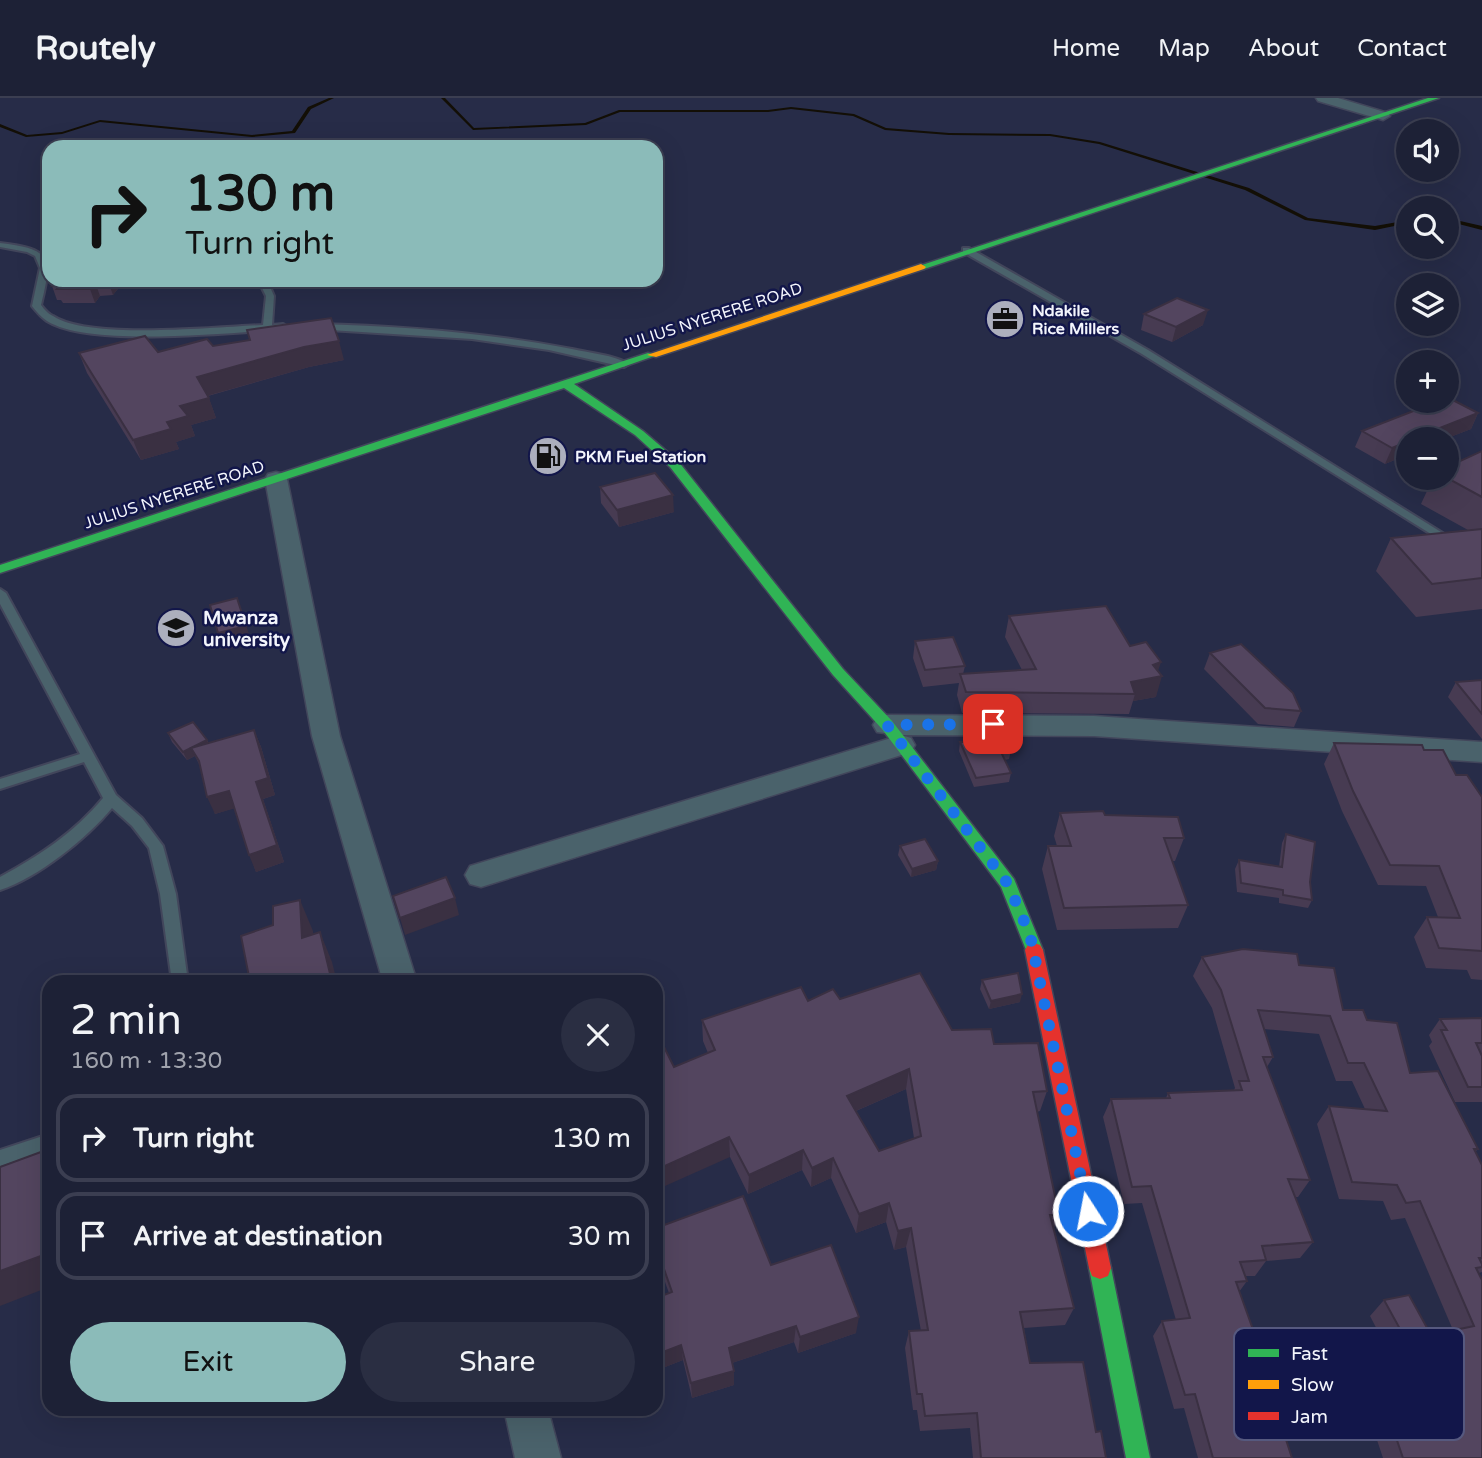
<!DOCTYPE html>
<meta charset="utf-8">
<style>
:root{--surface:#1d2136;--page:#2a2e42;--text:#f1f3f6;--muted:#a0a3ad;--line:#3b3e51;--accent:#8bbbb9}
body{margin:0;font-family:"Varela Round",sans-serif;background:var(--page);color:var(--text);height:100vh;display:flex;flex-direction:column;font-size:26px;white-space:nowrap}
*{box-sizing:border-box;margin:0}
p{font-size:23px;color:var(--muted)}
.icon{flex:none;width:38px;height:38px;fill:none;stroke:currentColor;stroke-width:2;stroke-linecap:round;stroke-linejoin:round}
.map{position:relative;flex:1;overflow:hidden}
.details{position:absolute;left:42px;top:877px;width:621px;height:441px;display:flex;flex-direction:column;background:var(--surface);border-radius:21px;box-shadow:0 7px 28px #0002,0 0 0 2px var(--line)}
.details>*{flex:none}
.hud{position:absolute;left:42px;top:42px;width:621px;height:147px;border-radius:21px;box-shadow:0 7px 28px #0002,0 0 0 2px var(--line);background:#8bbbb9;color:#111;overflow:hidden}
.tools{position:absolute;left:1396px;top:21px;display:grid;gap:14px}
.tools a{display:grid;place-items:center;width:63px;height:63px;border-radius:50%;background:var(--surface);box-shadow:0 7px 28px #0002,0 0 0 2px var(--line);font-size:35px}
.pin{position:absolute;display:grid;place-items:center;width:60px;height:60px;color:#fff;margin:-30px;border-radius:14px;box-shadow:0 4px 10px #0006}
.me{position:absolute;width:77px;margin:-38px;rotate:349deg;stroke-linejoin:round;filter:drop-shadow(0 0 5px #0008)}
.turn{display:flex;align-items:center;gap:24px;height:147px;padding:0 28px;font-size:32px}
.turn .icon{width:91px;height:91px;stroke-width:2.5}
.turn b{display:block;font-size:49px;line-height:60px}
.round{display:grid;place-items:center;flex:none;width:74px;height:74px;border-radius:37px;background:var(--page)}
.overview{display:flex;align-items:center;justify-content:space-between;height:119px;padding:0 28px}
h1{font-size:42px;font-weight:600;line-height:52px}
.action{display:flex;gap:14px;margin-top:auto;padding:14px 28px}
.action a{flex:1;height:80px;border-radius:42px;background:var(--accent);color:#111;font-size:28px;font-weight:600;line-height:80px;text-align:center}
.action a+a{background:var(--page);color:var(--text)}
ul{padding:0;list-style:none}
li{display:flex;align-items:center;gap:21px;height:88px;margin:0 14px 10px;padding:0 14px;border:4px solid var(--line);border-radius:21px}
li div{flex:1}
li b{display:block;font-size:26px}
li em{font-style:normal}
header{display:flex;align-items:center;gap:42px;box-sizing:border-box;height:98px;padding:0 35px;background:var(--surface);border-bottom:2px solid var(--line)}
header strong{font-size:33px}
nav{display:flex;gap:38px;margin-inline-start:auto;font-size:24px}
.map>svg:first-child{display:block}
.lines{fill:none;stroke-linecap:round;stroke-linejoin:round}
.stream{fill:#130f06;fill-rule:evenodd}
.lane-casing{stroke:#42465b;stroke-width:4}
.street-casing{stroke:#42465b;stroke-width:3}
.fast-casing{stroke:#42465b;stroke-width:3}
.slow-casing{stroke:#42465b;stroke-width:3}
.jam-casing{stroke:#42465b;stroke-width:3}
.lane{fill:#4a626b;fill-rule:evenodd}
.street{fill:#4a626b;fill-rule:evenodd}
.fast{fill:#30b455;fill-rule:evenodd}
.slow{fill:#ff9f0a;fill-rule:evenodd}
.jam{fill:#e5322d;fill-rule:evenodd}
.wall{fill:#473b52;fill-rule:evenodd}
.shaded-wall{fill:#3a3042}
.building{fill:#53455f;stroke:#3a3042;stroke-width:2;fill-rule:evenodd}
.route{stroke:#1a73e8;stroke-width:12;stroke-dasharray:0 21.6}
.labels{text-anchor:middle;stroke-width:5;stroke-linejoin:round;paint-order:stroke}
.far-poi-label{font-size:16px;font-weight:bold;fill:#f3f5fc;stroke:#12164a;text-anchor:start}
.far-street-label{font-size:16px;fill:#f3f5fc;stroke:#12164a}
.poi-label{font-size:19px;font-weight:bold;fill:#f3f5fc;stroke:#12164a;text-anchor:start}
.key{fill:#12164a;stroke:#56597f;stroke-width:2}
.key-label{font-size:19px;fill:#f3f5fc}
</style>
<header>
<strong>Routely</strong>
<nav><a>Home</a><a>Map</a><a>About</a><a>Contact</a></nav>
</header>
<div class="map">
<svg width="1482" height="1360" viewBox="0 0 1482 1360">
<rect width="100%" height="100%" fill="#272c48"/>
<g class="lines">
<!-- stream -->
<g class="stream">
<path d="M329,0H334L311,11L295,35L252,39L100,24L62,36L26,39L0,29V26L27,37L62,34L100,22L252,37L292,33L308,9Z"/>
<path d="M441,0H445L474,30L585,25L619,12H768L791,9L854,16L886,30L949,35L1050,36L1100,44L1249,90L1308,120L1375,128L1409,122V125L1375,132L1305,122L1245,92L1099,46L1050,38L949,37L885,32L853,18L791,11L768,14H620L586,27L473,32Z"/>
<path d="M1447,120L1482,128V132L1447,123Z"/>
</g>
<!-- lane casing -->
<g class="lane-casing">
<g id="lane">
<path d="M0,145C51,151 53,159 41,207C44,211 48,216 53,218C88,242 217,229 263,227L266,198L258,182H267L274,198L272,227L283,226L288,229L283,232C229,234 90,250 47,223C41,219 36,213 32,208L40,170L35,158L27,154L0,149Z"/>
<path d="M963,150H969L1148,252L1449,439L1447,441H1439L1142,256L963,154Z"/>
<path d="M317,226C403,228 488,235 572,251C590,255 614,257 629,266L624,269L549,252L472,241L314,231V227Z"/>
<path d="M0,491L6,495L116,697L142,720L163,748L176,796L188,884H172L160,796L149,750L132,728L112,710C87,740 38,780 0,792V779C39,758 75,734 103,700L84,664L0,691V681L80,656L0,506Z"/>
<path d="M49,1036V1052L0,1068V1052Z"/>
</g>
</g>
<!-- street casing -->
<g class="street-casing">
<g id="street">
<path d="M1316,0H1338L1388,15L1390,18L1383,22L1318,3Z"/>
<path d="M276,374L284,376L287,381L340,638L417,884H383L312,638L265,381L268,376Z"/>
<path d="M887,617L1094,618L1482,644V664L1094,638L901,637L911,640L915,647L911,654L481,789L470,786L465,777L470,768L901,637L877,634L873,627L877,620Z"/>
<path d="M504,1311H548L561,1360H515Z"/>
</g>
</g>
<!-- fast casing -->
<g class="fast-casing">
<g id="fast">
<path d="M1428,0H1439L924,171L916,169Z"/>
<path d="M648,255L657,257L574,286L643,333L678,363L843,571L892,623L1014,781L1043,852L1040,857L1034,859L1028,857L1001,789L882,631L833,577L670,369L635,337L564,290L0,475V467Z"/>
<path d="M1100,1159L1108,1162L1111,1170L1150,1360H1126L1089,1170L1092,1162Z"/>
</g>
</g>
<!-- slow casing -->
<g class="slow-casing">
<path id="slow" d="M921,166L926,169L924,171L656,259L647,257Z"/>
</g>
<!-- jam casing -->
<g class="jam-casing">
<path id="jam" d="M1034,845L1040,847L1043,852L1111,1170L1108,1178L1100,1181L1092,1178L1089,1170L1025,852L1028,847Z"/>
</g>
<!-- lane -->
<use href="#lane" class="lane"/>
<!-- street -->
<use href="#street" class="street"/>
<!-- fast -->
<use href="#fast" class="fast"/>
<!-- slow -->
<use href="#slow" class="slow"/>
<!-- jam -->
<use href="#jam" class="jam"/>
</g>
<!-- wall -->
<g class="wall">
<path d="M57,182H125L113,197L100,198L95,205H63L61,202H57L52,188Z"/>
<path d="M1144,216L1203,227L1172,244L1141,232Z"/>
<path d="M158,254L344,262L309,269L208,298L216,320L191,327L195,338L176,344L179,351L141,362L87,275L79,255Z"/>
<path d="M1478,315L1471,331L1445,341H1409V356L1385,366L1355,349L1362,333Z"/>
<path d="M1482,353V511L1416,519L1376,473L1391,440L1468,432L1421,406L1433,380H1447Z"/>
<path d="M600,389L674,414L619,429L601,405Z"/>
<path d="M1009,518L1130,548L1158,573L1156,599L1133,603L1129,616L962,615L957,597L959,585L923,589L913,560L915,543L965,568L963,576L1022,572L1005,539Z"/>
<path d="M1210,555L1301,613L1294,629L1258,626L1204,571Z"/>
<path d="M1482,582V641L1448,599L1456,584Z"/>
<path d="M972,631L1011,652L1009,661L1005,662L1011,675L1009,684L974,689L959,653L960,644H971L970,640Z"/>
<path d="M254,632L261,649L275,697L263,701L284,764L256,774L234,710L215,716L201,670L195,658L187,662L172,644L168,635L207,642L209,645Z"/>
<path d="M1334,645L1424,652L1482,699V882L1471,881L1467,872L1426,870L1414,839L1427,819H1438L1426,788L1378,787L1342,713L1324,666Z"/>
<path d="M1060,715L1105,717L1184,740L1175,763H1172L1188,807L1178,830L1057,832L1042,771L1048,748H1057L1054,738Z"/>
<path d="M1286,736L1310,784L1312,802L1308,810L1279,805V800L1237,794L1235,771L1239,762L1279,769L1282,745Z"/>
<path d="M900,748L938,763L936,772L911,779L898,757Z"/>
<path d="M1202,859L1299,867L1343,912L1367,922L1410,975L1478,1051L1475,1054L1482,1067V1174L1479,1175L1482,1360H1383L1368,1315L1383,1301L1420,1300L1401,1265L1395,1266L1370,1218L1384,1202L1431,1237L1453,1232L1405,1120L1391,1122L1383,1103L1339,1101L1317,1026L1329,1008L1365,1011L1352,983H1336L1319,936L1264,931L1273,959L1267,969L1310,1082L1298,1099H1295L1313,1144L1300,1160L1266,1163L1255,1178H1245L1247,1183L1239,1194L1271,1282L1268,1286L1292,1360H1198L1184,1310L1174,1311L1153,1238L1162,1223L1176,1222L1142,1105L1124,1106L1103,1019L1111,1001L1166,1000L1168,995L1234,992L1235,990L1212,910L1193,878Z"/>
<path d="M982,882L1020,904L989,911L980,891Z"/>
<path d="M840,901L952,932L994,946L1047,993L1040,1013L1037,1014L1059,1117L1054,1130L1074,1210L1065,1227L1024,1230L1030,1265L1096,1334L1106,1360H973L970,1330L920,1333L917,1312H913L905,1250L909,1233H921L906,1149L894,1152L886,1124L856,1135L831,1080L811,1089L802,1072L748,1096L730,1059L708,955L703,943L702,922L808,903ZM906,991L914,1040L879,1053L856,1013Z"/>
<path d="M1482,920V1004H1455L1429,948L1432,944L1429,937L1440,921Z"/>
<path d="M656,1130L771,1167L856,1235L798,1255L794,1244L732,1265L734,1287L692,1300L683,1262L660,1271L656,1260V1200L669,1195L656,1159Z"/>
</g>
<!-- shaded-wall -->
<g class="shaded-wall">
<path d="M109,182H125L113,197L108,183Z"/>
<path d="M95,184L100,198L95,205L90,191Z"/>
<path d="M1208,212L1203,227L1172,244L1176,229Z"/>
<path d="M339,243L344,262L309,269L203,299L197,279L304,249Z"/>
<path d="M209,300L216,320L191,327L195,338L176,344L179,351L141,362L133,342L167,324L180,308Z"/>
<path d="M1478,315L1471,331L1445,341H1412Z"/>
<path d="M1409,343V356L1385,366L1392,350Z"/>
<path d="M673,397L674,414L619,429L617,412Z"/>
<path d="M237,500L252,545L225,552L218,535Z"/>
<path d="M1161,564L1156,579L1162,578L1156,599L1133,603L1135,596L1131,584L1153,567Z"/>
<path d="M254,632L261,649L275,697L263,701L284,764L256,774L249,757L256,684Z"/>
<path d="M207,642L211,650H191L195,658L187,662L183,654Z"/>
<path d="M229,693L236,710L215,716L207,699Z"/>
<path d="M938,763L936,772L911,779L912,771Z"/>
<path d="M455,800L459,817L405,837L400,820Z"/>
<path d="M300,802L313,833L315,869L302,840Z"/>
<path d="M320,834L332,864L337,884H332Z"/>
<path d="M1022,896L1020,904L989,911L991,903Z"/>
<path d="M909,971L906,991L844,1018L847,998Z"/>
<path d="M729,1039L730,1059L656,1092V1072Z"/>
<path d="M803,1052L802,1072L748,1096L749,1077Z"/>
<path d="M833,1060L831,1080L811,1089L812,1070Z"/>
<path d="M889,1105L886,1124L856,1135L859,1116Z"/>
<path d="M911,1130L906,1149L894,1152L898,1133Z"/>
<path d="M49,1155V1189L0,1208V1173Z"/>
<path d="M859,1219L856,1235L798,1255L800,1239Z"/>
<path d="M796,1228L794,1244L729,1266V1250Z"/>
<path d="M681,1247L683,1262L660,1271L658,1256Z"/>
<path d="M734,1273V1287L692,1300L691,1285Z"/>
</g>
<!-- building -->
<g class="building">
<path d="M57,182H109L108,183L95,184L90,191H57L60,188H52Z"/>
<path d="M1177,200L1208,212L1176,229L1144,216Z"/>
<path d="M331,220L339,243L304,249L197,279L209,300L180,308L188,318L167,324L171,331L133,342L79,255L145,238L158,254L207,241L213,248L250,242L247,232Z"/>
<path d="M1447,299L1478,315L1412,341H1409V343L1392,350L1362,333L1439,303H1447Z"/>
<path d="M1482,353V399L1447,380V369Z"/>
<path d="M655,375L673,397L617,412L600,389Z"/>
<path d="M1482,431V480L1432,486L1391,440Z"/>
<path d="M237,500L246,528L218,535L210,507Z"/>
<path d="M1106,508L1130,548L1146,544L1161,564L1153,567L1162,578L1131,584L1135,596L966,594L960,576L1036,571L1009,518Z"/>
<path d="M953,539L965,568L925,572L915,543Z"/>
<path d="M1241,546L1293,595L1301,613L1265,610L1210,555Z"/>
<path d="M1482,582V616L1456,584Z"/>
<path d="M193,624L207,642L183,654L168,635Z"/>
<path d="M972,631L1003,632L1011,652L1001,654L1011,675L976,680L960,644H975Z"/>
<path d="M254,632L268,680L256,684L277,747L249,757L229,693L207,699L199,663L191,650Z"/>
<path d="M1334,645L1422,647L1424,652H1443L1456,677H1467L1482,699V853L1439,850L1427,819L1460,820L1439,768L1390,767L1353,693Z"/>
<path d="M1103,713L1105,717L1178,719L1184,740H1164L1188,807L1064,810L1048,748H1071L1060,715Z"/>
<path d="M1286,736L1315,744L1310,784L1312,802L1283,797V792L1241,785L1239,762L1282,769Z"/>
<path d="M925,741L938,763L912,771L900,748Z"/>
<path d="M446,779L455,800L400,820L393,798Z"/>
<path d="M300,802L302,840L320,834L332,884H250L241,838L273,827V808Z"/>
<path d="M1243,851L1297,856L1299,867L1334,870L1343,912H1363L1367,922L1397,925L1410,975L1438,973L1478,1051H1474L1482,1067V1160H1479L1482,1166V1169L1476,1170L1482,1182V1360H1403L1383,1301L1444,1300L1417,1250L1411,1251L1384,1202L1409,1197L1431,1237L1474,1228L1420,1103L1406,1105L1397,1087L1352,1084L1329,1008L1387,1013L1364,965H1348L1330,918L1258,912L1273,959H1263L1310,1082L1288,1081L1313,1144L1262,1148L1266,1162L1240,1164L1247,1183L1236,1184L1271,1282L1267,1283L1292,1360H1213L1195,1296L1185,1297L1162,1223L1190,1220L1151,1088L1132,1089L1111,1001L1170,1000L1168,995L1242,992L1239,983H1249L1221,892L1202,859Z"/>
<path d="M920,875L952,932L991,931L994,946L1038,945L1047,993L1033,994L1059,1117H1050L1074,1210L1020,1214L1030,1265L1083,1264L1096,1334L1101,1333L1106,1360H981L977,1315L925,1318L922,1296H917L909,1233L928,1232L911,1130L898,1133L889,1105L859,1116L833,1060L812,1070L803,1052L749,1077L729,1039L656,1072V952L664,949L674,969L715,952L702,922L801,889L808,903L833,891L840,901ZM909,971L921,1038L879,1053L847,998Z"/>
<path d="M1018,875L1022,896L991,903L982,882Z"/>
<path d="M1482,920V945H1476L1482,958V989H1468L1441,932H1447L1440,921Z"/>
<path d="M49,1051V1155L0,1173V1069Z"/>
<path d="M743,1098L771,1167L831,1147L859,1219L800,1239L796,1228L729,1250L734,1273L691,1285L681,1247L658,1256L656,1251V1200L672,1194L656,1148V1130Z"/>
</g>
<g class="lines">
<!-- route -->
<path class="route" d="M993,626L887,627L1008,786L1030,837L1088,1113"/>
</g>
<!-- icons -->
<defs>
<g id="office-disc" transform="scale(2.0125)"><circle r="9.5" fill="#acafbd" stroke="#12164a"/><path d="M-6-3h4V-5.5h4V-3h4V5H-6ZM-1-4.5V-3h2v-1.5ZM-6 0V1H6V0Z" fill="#111"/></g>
<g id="fuel-disc" transform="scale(2.0125)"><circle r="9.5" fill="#acafbd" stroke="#12164a"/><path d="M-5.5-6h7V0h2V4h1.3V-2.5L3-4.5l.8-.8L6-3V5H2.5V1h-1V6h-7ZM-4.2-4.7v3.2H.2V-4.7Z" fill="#111"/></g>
<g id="university-disc" transform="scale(2.0125)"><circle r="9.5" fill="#acafbd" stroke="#12164a"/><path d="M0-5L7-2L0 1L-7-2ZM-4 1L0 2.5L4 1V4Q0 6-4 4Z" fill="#111"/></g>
</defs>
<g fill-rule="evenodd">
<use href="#office-disc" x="1005" y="221"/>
<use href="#fuel-disc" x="548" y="358"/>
<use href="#university-disc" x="176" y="530"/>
</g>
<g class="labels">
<!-- far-poi labels -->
<g class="far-poi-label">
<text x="1032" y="218">Ndakile<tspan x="1032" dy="18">Rice Millers</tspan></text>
<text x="575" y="364">PKM Fuel Station</text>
</g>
<!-- far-street labels -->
<g class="far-street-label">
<text transform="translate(712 218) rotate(-18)" y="6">JULIUS NYERERE ROAD</text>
<text transform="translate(174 396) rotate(-18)" y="6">JULIUS NYERERE ROAD</text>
</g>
<!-- poi labels -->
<g class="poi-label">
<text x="203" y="526">Mwanza<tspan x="203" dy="22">university</tspan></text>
</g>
</g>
<!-- legend -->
<rect x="1234" y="1230" width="230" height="112" rx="10" class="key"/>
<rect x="1248" y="1251" width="31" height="8" fill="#30b455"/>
<rect x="1248" y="1282" width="31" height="9" fill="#ff9f0a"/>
<rect x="1248" y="1314" width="31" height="8" fill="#e5322d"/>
<g class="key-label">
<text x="1291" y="1262">Fast</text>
<text x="1291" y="1293">Slow</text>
<text x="1291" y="1325">Jam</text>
</g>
</svg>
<div class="tools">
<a><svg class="icon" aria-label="sound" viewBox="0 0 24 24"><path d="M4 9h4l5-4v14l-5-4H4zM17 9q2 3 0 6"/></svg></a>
<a><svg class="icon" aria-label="search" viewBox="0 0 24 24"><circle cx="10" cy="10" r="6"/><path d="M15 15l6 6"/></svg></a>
<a><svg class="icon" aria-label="layers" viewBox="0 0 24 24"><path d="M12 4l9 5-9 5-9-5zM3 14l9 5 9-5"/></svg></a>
<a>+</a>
<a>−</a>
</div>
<div class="pin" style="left:993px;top:626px;background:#d93025"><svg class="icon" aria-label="arrive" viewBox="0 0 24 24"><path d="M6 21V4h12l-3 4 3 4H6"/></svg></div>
<svg class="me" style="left:1088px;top:1113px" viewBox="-20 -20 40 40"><circle r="17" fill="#1a73e8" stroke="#fff" stroke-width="3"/><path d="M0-11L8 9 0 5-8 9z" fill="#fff"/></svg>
<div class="hud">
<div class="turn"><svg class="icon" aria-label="right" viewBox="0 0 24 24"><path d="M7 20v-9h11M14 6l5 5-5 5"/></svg><div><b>130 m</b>Turn right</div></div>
</div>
<section class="details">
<div class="overview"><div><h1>2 min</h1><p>160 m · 13:30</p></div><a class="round"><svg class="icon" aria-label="close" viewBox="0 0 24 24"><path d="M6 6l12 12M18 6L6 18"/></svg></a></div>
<ul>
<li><svg class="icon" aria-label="right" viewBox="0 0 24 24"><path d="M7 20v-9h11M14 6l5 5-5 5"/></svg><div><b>Turn right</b></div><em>130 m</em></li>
<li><svg class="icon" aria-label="arrive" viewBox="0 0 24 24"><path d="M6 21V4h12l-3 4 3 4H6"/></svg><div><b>Arrive at destination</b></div><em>30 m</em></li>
</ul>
<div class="action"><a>Exit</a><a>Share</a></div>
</section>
</div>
